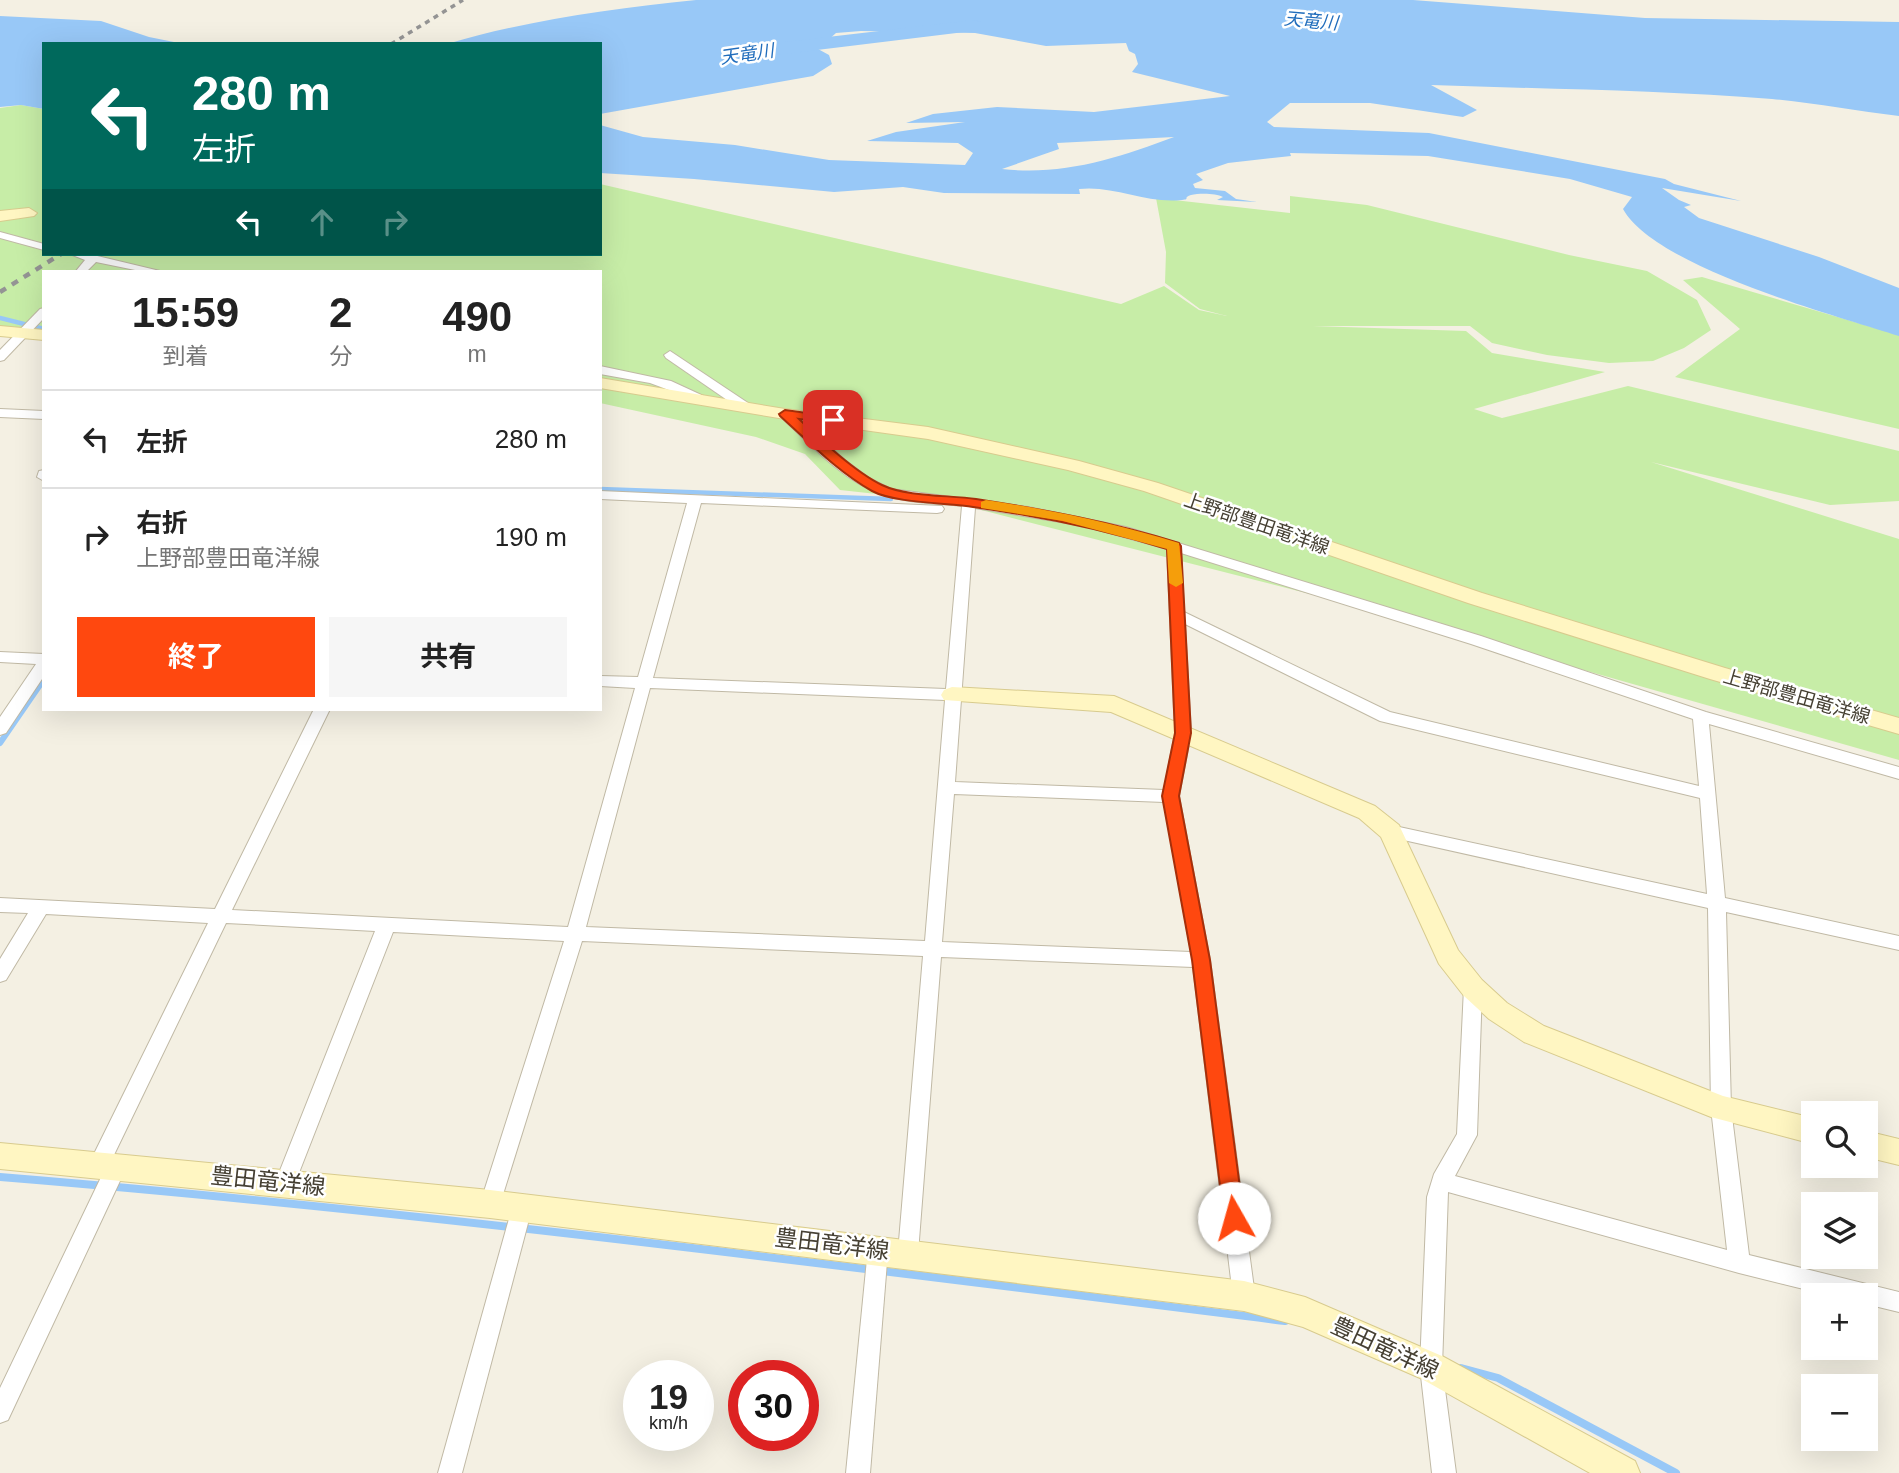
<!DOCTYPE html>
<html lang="ja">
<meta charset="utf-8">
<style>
:root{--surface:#fff;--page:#f6f6f6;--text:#222;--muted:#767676;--line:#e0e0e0;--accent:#ff480f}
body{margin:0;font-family:Helvetica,"Noto Sans JP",sans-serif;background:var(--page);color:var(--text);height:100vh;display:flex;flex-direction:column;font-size:26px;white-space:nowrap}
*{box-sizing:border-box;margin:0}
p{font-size:23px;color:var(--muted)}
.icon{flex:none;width:38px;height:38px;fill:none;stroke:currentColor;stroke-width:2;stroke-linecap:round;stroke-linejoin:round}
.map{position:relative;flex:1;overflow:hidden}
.drawer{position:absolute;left:42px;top:270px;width:560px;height:441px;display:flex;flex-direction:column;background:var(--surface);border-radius:0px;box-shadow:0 7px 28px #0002}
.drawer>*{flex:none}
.hud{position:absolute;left:42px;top:42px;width:560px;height:214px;border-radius:0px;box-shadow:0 7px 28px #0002;background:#00695c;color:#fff;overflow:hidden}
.tools{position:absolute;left:1801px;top:1101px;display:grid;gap:14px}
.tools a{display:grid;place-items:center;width:77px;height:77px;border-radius:0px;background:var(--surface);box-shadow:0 7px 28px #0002;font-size:35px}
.speed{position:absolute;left:623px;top:1360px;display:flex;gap:14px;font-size:35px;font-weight:700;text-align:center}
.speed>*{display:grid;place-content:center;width:91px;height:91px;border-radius:50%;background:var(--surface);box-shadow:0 7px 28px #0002;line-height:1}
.speed small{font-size:18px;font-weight:400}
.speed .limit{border:10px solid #d22;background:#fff;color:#111}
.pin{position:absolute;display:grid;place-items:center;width:60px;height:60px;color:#fff;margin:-30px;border-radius:14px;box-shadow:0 4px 10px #0006}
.me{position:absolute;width:77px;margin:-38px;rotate:353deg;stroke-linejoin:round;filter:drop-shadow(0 0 5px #0008)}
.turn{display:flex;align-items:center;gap:24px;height:147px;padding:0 35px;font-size:32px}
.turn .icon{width:91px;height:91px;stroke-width:2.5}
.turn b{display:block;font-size:49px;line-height:60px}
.lanes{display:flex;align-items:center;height:66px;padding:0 35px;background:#0003;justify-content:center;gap:35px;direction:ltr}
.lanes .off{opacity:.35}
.eta{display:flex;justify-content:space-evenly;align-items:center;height:119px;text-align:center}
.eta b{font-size:42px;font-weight:700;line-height:49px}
.primary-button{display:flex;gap:14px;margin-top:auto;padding:14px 35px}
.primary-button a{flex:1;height:80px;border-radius:0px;background:var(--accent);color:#fff;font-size:28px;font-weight:700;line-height:80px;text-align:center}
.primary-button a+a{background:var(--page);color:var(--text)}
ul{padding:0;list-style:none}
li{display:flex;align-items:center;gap:21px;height:98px;padding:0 35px;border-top:2px solid var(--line)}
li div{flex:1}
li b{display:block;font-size:26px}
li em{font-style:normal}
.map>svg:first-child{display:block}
.green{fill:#c7eda7}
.water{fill:#98c8f7;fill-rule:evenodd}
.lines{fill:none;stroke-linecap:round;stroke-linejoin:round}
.stream-far2{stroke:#98c8f7;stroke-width:4.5}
.stream-far1{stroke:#98c8f7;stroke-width:6}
.stream{stroke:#98c8f7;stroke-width:8}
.river{fill:#98c8f7;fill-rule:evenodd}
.street-casing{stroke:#c0b9a5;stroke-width:2}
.secondary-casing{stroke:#d8cb8e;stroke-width:2}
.street{fill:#fff;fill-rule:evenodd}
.secondary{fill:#fff6c2;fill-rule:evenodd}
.rail-far1{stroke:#949494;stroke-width:3.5;stroke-dasharray:5 5;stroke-linecap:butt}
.rail{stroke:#949494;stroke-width:4.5;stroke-dasharray:7 7;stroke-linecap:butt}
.route{fill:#ff480f;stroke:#a62f0a;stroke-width:2}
.slow{fill:#f59e0b}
.labels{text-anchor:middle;stroke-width:5;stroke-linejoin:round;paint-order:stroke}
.far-water-label{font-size:18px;font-style:italic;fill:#216dbc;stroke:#fff}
.street-label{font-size:19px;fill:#464033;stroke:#fff}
.near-street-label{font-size:23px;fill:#464033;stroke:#fff}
</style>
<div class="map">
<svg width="1899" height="1473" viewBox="0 0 1899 1473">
<rect width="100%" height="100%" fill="#f4f0e3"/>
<!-- green -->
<g class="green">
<path d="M21,105L44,109V254H600V184L1121,304L1164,286L1199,310L1227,316L1200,309L1165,283L1166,252L1156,198L1290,213V196L1367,205L1569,255L1647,271L1697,300L1711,330L1684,348L1653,361L1609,363L1547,355L1492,343L1470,326H1313L1466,331L1492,353L1605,372L1474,409L1502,418L1628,386L1899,451V501L1830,505L1651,462L1899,539V760L1384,613L950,502L840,490L805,454L756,437L600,403V271H44V334L0,330V108Z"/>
<path d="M1702,277L1899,335V429L1675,377L1740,329L1683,280Z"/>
</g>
<!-- water -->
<g class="water">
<path d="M696,0H1413L1645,18L1899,22V116C1856,111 1815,103 1772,99C1659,90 1545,89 1431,85L1477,110L1463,117L1370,103H1290L1267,122L1274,127L1429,133L1665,179L1674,184L1741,201L1662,188L1679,200L1691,205L1684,207L1699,218L1819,257L1899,288V336C1834,315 1655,267 1623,209L1632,197L1570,179L1428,156L1290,153L1291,156L1228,163L1196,174L1203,180L1193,184L1195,188L1225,191L1236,199L1257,202L1217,200L1223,197C1216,193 1199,193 1191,195C1182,198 1191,199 1182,200C1146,204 1114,185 1079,189L1080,194L944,193L903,187L834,192L694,179L600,173V125L643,137L735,145L829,160L965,165L973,153L958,143L867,141L896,132L965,122L906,123L933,114L997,107L1094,112L1230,96L1132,72L1138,64L1135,54L1129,51L1126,43L1046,46L975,33L861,31L836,33L818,49L829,55L832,64L813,76L600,114V44H447C528,20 611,9 696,0ZM1174,137C1118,158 1063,176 1002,169L1059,149L1057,143Z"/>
<path d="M0,16L101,21L149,37L184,44H44V109L21,105L0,107Z"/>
</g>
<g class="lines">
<!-- stream-far2 -->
<g class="stream-far2">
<path d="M0,318L44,329"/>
<path d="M600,489L891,499"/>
</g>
<!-- stream-far1 -->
<path class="stream-far1" d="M0,743L44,679"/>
<!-- stream -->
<g class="stream">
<path d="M0,1177C430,1212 857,1268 1285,1321"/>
<path d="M1461,1368L1498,1378L1676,1473"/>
</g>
<!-- river -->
<path class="river" d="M974,20L981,22L984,26L981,30L776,55L769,53L766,49L769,45L776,43Z"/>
<!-- street casing -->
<g class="street-casing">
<g id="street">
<path d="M0,232L44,244V250L0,238Z"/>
<path d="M70,254H89L160,271H140L96,262L87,271H76L85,260Z"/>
<path d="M44,308V318L4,360L0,361V350L40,309Z"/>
<path d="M670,351L751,405V411H743L666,358L664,355Z"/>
<path d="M600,366L671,381L710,399L704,403L650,383L600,374Z"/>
<path d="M0,409L44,411V419L0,417Z"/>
<path d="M785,410L789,411L845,460L869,478L891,489L1028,507L1126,527L1481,636L1706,712L1899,767V779L1709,724L1725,898L1899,936V950L1726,912L1731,1108L1749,1255L1899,1292V1312L1866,1304V1295H1828L1739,1273L1448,1192L1442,1367L1456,1473H1432L1420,1367L1427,1197L1434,1174L1457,1134L1464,988L1467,983L1473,980L1479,983L1482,988L1477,1135L1455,1176L1727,1250L1711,1108L1708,908L1390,837L1384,835L1382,831L1384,827L1390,825L1707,894L1700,798L1380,721L1185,624L1191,733L1179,796L1210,960L1255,1296L1252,1303L1244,1306L1236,1303L1233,1296L1193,967L941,957L918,1253L915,1260L908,1263L901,1260L898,1253L923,956L582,941L500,1204L497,1211L490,1213L483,1211L480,1204L564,941L393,932L295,1183L292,1190L285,1192L278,1190L275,1183L375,931L226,923L112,1159L117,1157L124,1160L127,1166L8,1420L0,1423V1388L104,1171L99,1173L92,1170L89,1164L208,923L46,914L6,980L0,982V959L28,913L0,912V898L215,909L314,709H330L232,910L568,927L635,688L600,686V676L638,677L687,503L600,499V491L942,506L944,509L942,512L937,513L701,503L653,678L946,689L962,506C935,503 906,503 880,494C842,480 810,444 781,417L779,414ZM975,508L1084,526L1167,549L1175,733L1164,790L955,782ZM1181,553L1471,644L1693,719L1699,786L1390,712L1184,612ZM650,688L945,700L925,941L586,927ZM954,794L1164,802L1191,952L942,942Z"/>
<path d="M44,470V481L37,477L39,471Z"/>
<path d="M0,652L44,654V676L6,733L0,735V717L36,664L0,662Z"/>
<path d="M522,1198L529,1201L532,1208L462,1473H438L512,1208L515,1201Z"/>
<path d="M878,1239L885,1242L888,1249L870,1473H846L868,1249L871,1242Z"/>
</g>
</g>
<!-- secondary casing -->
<g class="secondary-casing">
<g id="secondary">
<path d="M29,208L37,213L34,216L0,221V211Z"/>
<path d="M0,326L44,330V340L0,336Z"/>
<path d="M600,378L785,409L928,427L1079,461L1158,483L1482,593L1725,668L1899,718V734L1710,679L1468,603L1144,491L1068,470L928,439L785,419L600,388Z"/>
<path d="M952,687L1114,696L1375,806L1399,825L1458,950L1482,980L1507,1003L1544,1026L1723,1096L1813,1118V1144L1711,1117L1524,1042L1489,1019L1464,996L1439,964L1381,837L1359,818L1111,712L944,700L941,695L944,690Z"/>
<path d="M1866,1131L1899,1139V1165L1866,1157Z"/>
<path d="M0,1143L490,1190L1244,1281L1305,1297L1442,1356L1635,1461L1640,1473H1590L1420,1378L1303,1327L1244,1311L490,1218L0,1169Z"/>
</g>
</g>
<!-- street -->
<use href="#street" class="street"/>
<!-- secondary -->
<use href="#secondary" class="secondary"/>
<!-- rail-far1 -->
<path class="rail-far1" d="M391,44L463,0"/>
<!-- rail -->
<path class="rail" d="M0,292L61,254"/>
</g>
<!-- route -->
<path class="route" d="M785,410L837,417V423L833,424L799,419C821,440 855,472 882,485C907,497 949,495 976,499C1046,510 1112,522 1179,543L1181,546L1191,733L1179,796L1210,960L1244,1218L1241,1225L1234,1228L1227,1225L1224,1218L1192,960L1162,796L1175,733L1167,549C1103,529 1039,516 973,507C947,503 894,503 872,491C838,472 809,442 780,416L779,414Z"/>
<!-- slow -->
<path class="slow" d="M986,500C1052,510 1115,523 1179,543L1183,583L1176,587L1169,583L1167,549L1063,521L981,508V502Z"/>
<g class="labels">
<!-- far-water labels -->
<g class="far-water-label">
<text transform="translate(1311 21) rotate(5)" y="6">天竜川</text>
<text transform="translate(747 54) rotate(-8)" y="6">天竜川</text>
</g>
<!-- street labels -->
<g class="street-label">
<text transform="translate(1257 523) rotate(19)" y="7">上野部豊田竜洋線</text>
<text transform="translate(1797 696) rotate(16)" y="7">上野部豊田竜洋線</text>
</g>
<!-- near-street labels -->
<g class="near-street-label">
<text transform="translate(268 1181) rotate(6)" y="8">豊田竜洋線</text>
<text transform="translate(832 1244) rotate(7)" y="8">豊田竜洋線</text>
<text transform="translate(1385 1348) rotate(25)" y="8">豊田竜洋線</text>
</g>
</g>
</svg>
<div class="tools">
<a><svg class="icon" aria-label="search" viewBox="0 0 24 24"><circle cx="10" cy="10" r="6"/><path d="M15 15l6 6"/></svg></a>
<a><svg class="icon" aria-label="layers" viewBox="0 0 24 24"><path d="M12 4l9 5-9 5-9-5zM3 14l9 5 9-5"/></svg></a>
<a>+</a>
<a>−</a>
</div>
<div class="speed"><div>19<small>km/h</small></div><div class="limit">30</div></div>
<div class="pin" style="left:833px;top:420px;background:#d93025"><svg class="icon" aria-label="arrive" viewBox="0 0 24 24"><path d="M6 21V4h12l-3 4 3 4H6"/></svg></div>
<svg class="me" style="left:1234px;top:1218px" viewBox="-20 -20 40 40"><circle r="19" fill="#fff"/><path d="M0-13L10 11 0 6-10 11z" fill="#ff480f"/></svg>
<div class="hud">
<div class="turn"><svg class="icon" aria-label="left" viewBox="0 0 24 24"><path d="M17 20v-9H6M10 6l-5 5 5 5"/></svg><div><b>280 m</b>左折</div></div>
<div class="lanes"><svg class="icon" aria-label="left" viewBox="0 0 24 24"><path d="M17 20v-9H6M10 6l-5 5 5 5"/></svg><svg class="icon off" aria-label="ahead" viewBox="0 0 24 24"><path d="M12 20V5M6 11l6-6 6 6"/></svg><svg class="icon off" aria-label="right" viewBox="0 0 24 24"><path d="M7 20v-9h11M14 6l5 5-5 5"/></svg></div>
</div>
<section class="drawer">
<div class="eta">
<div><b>15:59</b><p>到着</p></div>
<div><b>2</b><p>分</p></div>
<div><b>490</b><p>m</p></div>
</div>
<ul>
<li><svg class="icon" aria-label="left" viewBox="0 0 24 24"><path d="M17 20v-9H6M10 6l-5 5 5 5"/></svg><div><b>左折</b></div><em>280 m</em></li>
<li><svg class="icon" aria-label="right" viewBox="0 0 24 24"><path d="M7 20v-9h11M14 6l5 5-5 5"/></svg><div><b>右折</b><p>上野部豊田竜洋線</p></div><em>190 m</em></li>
</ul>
<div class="primary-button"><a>終了</a><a>共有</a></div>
</section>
</div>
